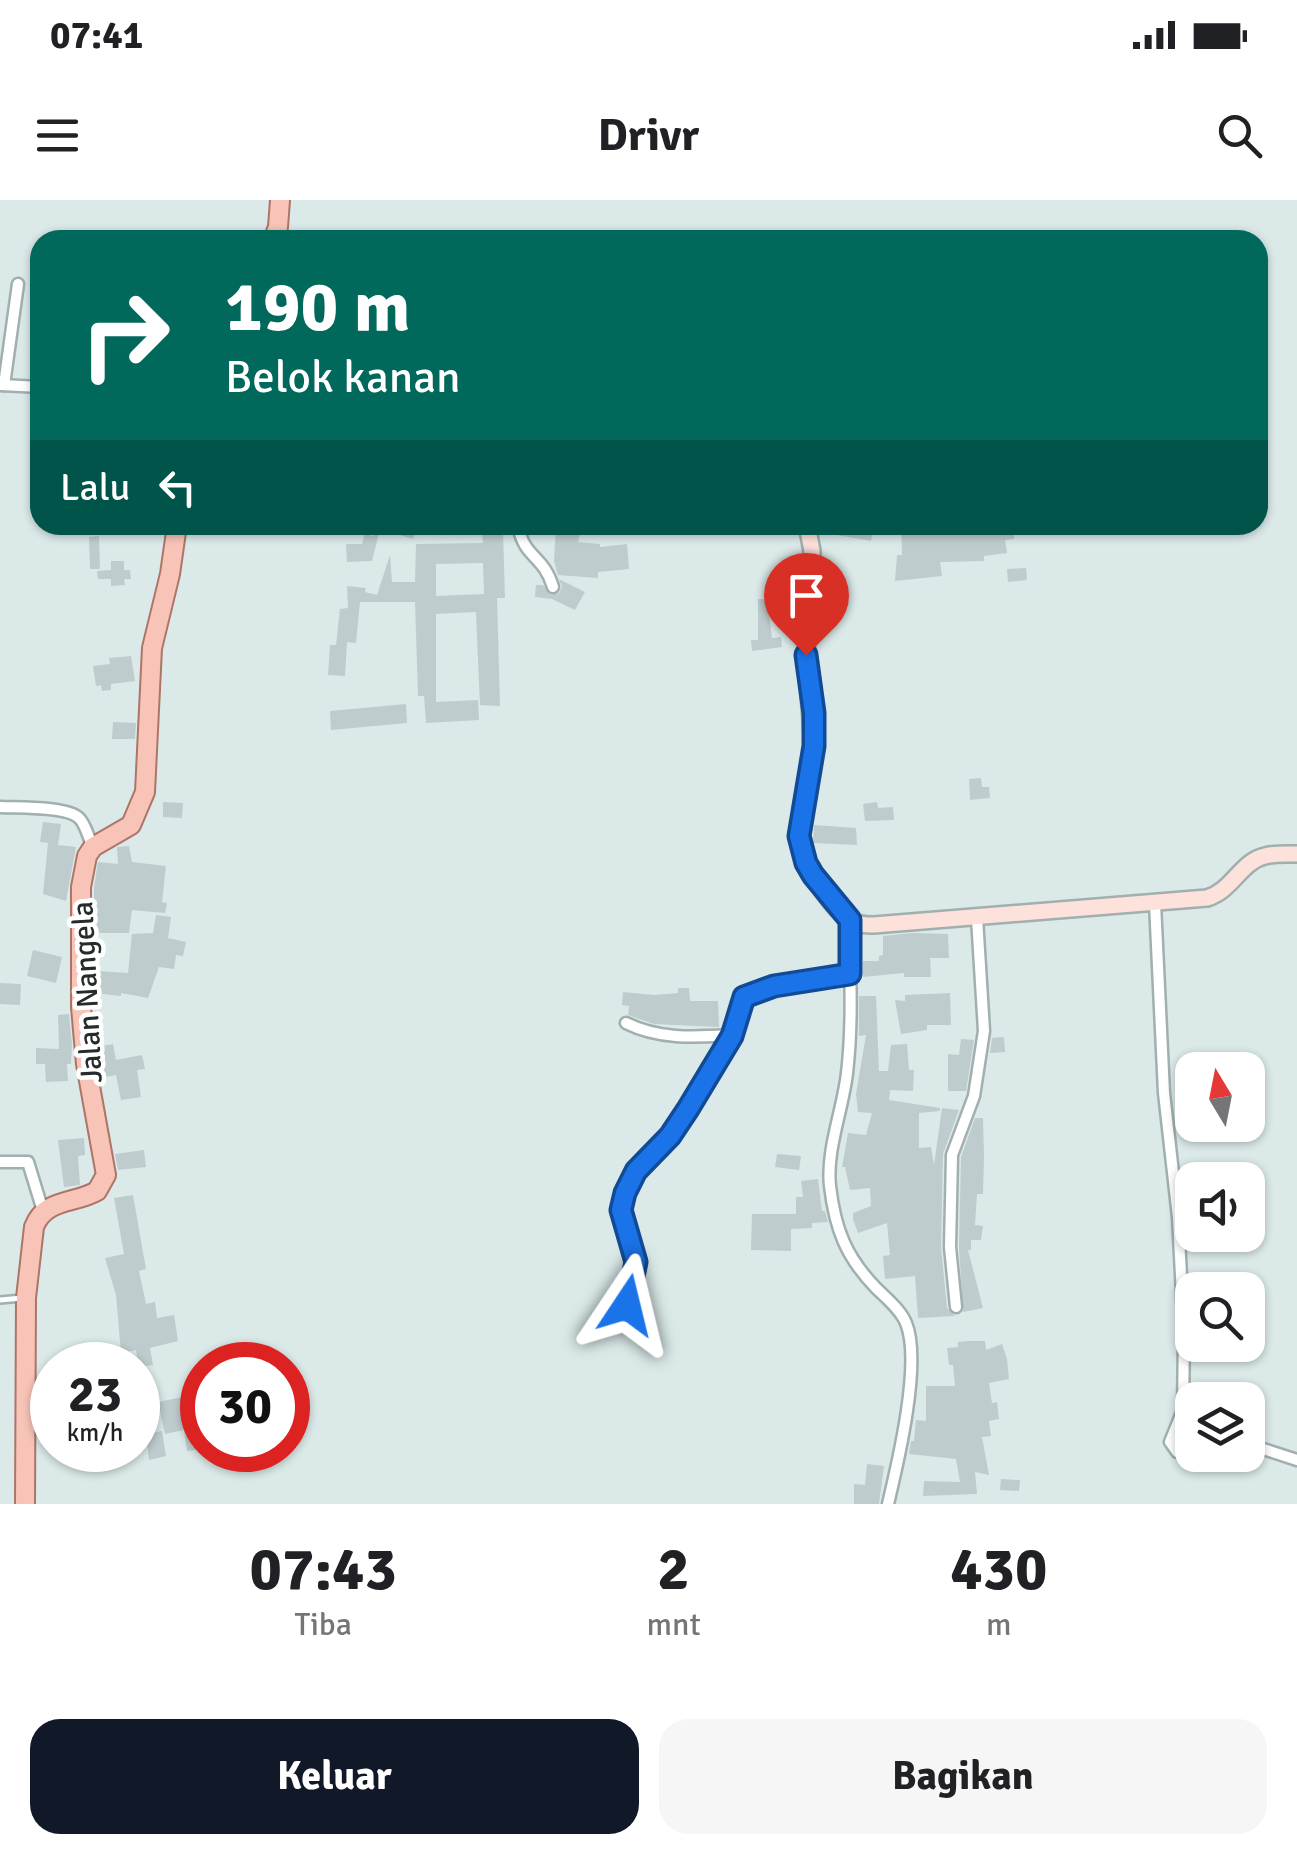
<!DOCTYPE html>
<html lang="id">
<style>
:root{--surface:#fff;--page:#f6f6f6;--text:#202124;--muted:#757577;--accent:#111827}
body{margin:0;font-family:Signika,sans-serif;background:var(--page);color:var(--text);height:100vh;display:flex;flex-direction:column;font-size:38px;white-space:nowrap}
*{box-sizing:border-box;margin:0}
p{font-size:32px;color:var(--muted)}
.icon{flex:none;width:55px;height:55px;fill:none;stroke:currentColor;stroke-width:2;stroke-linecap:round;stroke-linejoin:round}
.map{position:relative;height:1304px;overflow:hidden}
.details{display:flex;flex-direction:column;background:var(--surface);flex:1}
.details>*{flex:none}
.top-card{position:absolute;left:30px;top:30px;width:1238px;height:305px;border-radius:30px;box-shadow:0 2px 8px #0004;background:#00695c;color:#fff;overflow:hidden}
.needle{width:65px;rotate:350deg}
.controls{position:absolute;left:1175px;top:852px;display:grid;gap:20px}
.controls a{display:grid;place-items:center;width:90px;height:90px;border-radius:20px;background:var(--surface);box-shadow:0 2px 8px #0004;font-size:50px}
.speed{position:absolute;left:30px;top:1142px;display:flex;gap:20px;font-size:50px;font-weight:700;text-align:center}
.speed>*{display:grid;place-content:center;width:130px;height:130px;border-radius:50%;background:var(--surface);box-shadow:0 2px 8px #0004;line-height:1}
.speed small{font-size:25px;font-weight:400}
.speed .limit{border:15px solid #d22;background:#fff;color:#111}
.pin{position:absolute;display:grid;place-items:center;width:85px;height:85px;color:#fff;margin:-102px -42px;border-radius:50% 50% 50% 0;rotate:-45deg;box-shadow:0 0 10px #0007}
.pin .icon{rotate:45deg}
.me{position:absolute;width:110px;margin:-55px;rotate:10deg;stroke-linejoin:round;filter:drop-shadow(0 0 8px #0008)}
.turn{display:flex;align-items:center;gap:35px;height:210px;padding:0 30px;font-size:45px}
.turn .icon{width:130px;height:130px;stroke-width:2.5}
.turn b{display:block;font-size:70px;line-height:85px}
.then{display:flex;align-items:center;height:95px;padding:0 30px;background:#0003;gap:20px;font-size:38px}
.eta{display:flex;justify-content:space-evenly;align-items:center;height:170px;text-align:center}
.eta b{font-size:60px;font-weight:800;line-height:70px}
.cta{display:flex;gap:20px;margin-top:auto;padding:20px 30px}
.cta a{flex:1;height:115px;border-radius:30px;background:var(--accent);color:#fff;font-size:40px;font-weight:800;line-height:115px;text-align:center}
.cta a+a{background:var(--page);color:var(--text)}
.status{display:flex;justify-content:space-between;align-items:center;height:70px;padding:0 50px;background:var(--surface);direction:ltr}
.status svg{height:28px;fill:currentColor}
header{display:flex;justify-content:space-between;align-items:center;height:130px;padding:0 30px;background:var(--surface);font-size:45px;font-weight:800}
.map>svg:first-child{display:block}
.building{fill:#bfcccd;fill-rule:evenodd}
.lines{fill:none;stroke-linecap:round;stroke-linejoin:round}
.lane-casing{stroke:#a1afaf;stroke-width:10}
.street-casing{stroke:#a1afaf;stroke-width:15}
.secondary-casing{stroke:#a1afaf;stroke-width:20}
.primary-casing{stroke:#ac7567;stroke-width:22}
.lane{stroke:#fff;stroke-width:5}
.street{stroke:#fff;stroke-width:10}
.secondary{stroke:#fce2db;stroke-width:15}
.primary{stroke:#f8c4b8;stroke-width:18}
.route-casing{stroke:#114b97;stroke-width:25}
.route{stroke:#1a73e8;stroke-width:18}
.labels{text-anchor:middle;stroke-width:9;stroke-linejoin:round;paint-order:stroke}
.street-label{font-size:30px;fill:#252b2b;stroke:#fff}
</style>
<div class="status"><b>07:41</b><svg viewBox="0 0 49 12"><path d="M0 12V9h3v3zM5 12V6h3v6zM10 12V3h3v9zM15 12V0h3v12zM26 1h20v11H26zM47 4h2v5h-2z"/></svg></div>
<header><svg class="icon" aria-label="menu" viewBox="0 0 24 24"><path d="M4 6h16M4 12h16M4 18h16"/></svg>Drivr<svg class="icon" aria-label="search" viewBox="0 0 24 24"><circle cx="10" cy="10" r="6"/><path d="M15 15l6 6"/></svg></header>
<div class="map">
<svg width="1297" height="1304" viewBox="0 0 1297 1304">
<rect width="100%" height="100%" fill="#dbe9e9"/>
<!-- building -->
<g class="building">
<path d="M400,325H418L413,339L397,334Z"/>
<path d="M556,325H582L578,342L600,344V347L627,344L629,369L598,372V378L558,375L554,361Z"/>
<path d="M818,325H874L871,341L820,332Z"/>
<path d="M901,325H968L969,331L1013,326L1014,339L1005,340L1007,353L984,356V361L940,362L942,376L895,381L897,355H902Z"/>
<path d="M503,330L505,398H497L500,506L480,505L476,412L436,414V502L478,500L479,520L426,523L424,496H418L415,402H360L356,443L347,442L345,476L328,475L330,445H336L340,409L348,408L347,386L366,388L365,392L377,395L390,355L392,382H415L416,344L483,343L482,331ZM483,363L484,394L436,396V364Z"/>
<path d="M365,332L371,336L379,333L372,361L347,362L346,344H362Z"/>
<path d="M99,336L100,369H90L89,337Z"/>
<path d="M111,361H124V370H130L131,379H124L125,385L111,386V379H98L97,371L111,370Z"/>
<path d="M1026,368L1027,380L1008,382L1007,369Z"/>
<path d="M559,379L585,392L575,410L552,399L535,397L536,385H543L551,395L559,393L562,387Z"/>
<path d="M758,399L776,400L775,412H769L772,438L781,437L782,447L752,451L751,440H758Z"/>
<path d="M131,456L135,481L111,484V490L102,491L101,485L96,486L93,466L110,464L109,458Z"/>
<path d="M406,504L407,523L331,530L330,511Z"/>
<path d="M113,522L136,523L135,539H112Z"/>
<path d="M981,578L982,587H989L990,598L970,600L969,579Z"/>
<path d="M163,602L183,603L182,618L163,617Z"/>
<path d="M877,602L878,608L893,607L894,620L865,621L863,604Z"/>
<path d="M43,622L61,624L58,645L76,647L66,701L43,694L48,643L40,642Z"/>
<path d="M814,625L856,628L857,645L813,643Z"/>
<path d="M129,646L132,662L166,666L162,702L167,703L165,713L132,710L129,733H94L96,712H94V688L98,662L118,664L117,647Z"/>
<path d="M156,715L171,717L168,738L186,742L183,756L176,755L174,769L159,767L148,798L121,793V796L94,793L97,771L128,773L132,734L153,733Z"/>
<path d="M912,733L948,734L949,758H930L931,777H904V773L863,777V761H879V756L883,755V736Z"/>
<path d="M33,750L62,757L56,783L27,776Z"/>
<path d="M0,783L21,784L20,805L0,804Z"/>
<path d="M678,788H689L690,801H718L719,827L654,824L628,815L629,806L622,805L623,792L654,795L678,793Z"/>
<path d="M950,793L951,825H927V830L901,834L895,800L905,801V795Z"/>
<path d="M859,796H876L879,871H888L891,845L907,844L909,870H914L913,891L890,890L889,900L940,908V911L919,913V948L931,947L934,965L942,908L959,910L943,954L941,1047L947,1108L955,1116L918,1118L915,1076L885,1079L883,1056L890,1055L887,1023L858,1033L853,1019V1013L871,1006L870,988L850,990L845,967H842L848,933L866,935L872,913L858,912L856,894L866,835L859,836Z"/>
<path d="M69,814L72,844L71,864H67L68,881L46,882L45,864H36V848L59,849L58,815Z"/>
<path d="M1004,837L1005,852L990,853L992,838Z"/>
<path d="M961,839L974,840L966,891H948V854L959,855Z"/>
<path d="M113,844L116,860L142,855L145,869L137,870L141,897L121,900L116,875L101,878L99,864L105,862L102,846Z"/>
<path d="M975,918H983L984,957L983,994H977L975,1025L983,1026L981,1040H971V1050H968L983,1108L963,1112L959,1047L961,957Z"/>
<path d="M84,938L85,955L78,956L80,985L64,987L58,940Z"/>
<path d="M144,950L146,967L118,970L115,954Z"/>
<path d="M777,954L801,956L799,970L775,967Z"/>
<path d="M818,979L822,1011H825L828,1022L812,1023V1028L791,1029V1051L751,1050L752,1014H796V997H803L801,981Z"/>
<path d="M133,995L146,1069L139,1071L146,1104L155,1102L157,1118L174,1115L178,1141L150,1148L153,1165L138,1167L136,1150L121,1153L116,1095L105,1058L124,1054L114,998Z"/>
<path d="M969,1141H985L986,1150L1002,1144L1007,1159L1009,1179L989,1183L992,1203L997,1202L999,1219L989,1221L991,1236L982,1237L989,1275L975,1272L977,1294L923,1296L924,1281L960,1282L956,1259L909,1254L911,1241H914L916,1220L926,1221V1186H955L953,1165H949L947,1148L958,1147V1142Z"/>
<path d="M197,1194L198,1199L202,1198V1214L199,1216L202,1249L187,1251L184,1230L165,1234L158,1202Z"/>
<path d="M162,1231L166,1256L149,1260L146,1234Z"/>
<path d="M867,1264L884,1266L879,1304H854V1284L865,1285Z"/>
<path d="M1001,1279L1020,1280L1019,1291L1000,1290Z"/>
</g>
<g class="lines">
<!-- lane casing -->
<g class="lane-casing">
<path id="lane" d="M0,1100L22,1098"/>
</g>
<!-- street casing -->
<g class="street-casing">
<g id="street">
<path d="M1,185L40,187"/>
<path d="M4,185L18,84"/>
<path d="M372,325V327"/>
<path d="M518,325C524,359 543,354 553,387"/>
<path d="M0,607C17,608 67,606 79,618C85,623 89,639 93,647"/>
<path d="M1155,703L1164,893L1178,1017L1184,1134L1183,1210L1170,1242L1177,1252L1192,1251"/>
<path d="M849,720C850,771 853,822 847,873C843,909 826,950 830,986C835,1029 846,1057 876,1088C886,1098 900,1109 906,1123C922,1162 898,1262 888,1304"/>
<path d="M626,823C660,840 696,837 732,835"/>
<path d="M0,962H28L43,1011"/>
<path d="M627,1105L636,1062L621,1009L625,993L636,971L670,935L688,909L732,835L743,797L775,786L850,774"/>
<path d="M956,1107L950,1047L952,955L974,896L984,831L977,718"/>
<path d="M1248,1244L1297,1260"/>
</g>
</g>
<!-- secondary casing -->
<g class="secondary-casing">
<path id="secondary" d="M807,325L812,351L806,455L813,546L799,636C804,663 826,704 850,720C857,725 866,725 874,725L1207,698C1232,691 1241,661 1265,656C1275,653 1287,654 1297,654"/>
</g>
<!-- primary casing -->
<g class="primary-casing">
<g id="primary">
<path d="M273,40L278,27L280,0"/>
<path d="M25,1304L26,1098L34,1027C45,998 75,1004 97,991L106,975L86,864L81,807V687L87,656L93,647L131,625L145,592L152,448L170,374L177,325"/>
</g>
</g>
<!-- lane -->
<use href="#lane" class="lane"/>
<!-- street -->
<use href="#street" class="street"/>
<!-- secondary -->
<use href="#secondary" class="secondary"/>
<!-- primary -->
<use href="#primary" class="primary"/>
</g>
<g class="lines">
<!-- route casing -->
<g class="route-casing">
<path id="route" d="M627,1105L636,1062L621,1010L625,993L636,971L670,936L688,909L732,836L744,797L774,786L850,774V720L813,675L806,663L799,636L814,546V513L806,455"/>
</g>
<!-- route -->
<use href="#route" class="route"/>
</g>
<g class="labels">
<!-- street labels -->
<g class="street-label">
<text transform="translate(87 792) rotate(-93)" y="10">Jalan Nangela</text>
</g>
</g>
</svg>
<div class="controls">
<a><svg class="needle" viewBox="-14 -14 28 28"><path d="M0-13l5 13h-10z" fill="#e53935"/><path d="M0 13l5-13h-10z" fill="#757577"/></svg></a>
<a><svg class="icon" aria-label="sound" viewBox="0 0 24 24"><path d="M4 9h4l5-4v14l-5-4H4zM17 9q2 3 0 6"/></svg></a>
<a><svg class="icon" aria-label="search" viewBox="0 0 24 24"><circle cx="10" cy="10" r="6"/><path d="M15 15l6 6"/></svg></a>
<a><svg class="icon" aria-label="layers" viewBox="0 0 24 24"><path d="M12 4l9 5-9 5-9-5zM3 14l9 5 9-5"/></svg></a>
</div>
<div class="speed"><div>23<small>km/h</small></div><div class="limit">30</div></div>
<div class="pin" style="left:806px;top:455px;background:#d93025"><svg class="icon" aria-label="arrive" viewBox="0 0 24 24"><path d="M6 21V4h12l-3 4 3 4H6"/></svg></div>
<svg class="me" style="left:627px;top:1105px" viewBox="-20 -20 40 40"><path d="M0-17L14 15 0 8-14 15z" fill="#1a73e8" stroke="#fff" stroke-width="4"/></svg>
<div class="top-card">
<div class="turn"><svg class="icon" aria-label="right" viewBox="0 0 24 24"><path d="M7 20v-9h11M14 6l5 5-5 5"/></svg><div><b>190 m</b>Belok kanan</div></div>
<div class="then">Lalu<svg class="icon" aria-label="left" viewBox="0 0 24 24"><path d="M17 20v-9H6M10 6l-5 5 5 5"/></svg></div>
</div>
</div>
<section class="details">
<div class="eta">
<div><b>07:43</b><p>Tiba</p></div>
<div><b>2</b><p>mnt</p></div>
<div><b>430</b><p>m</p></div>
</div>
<div class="cta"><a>Keluar</a><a>Bagikan</a></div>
</section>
